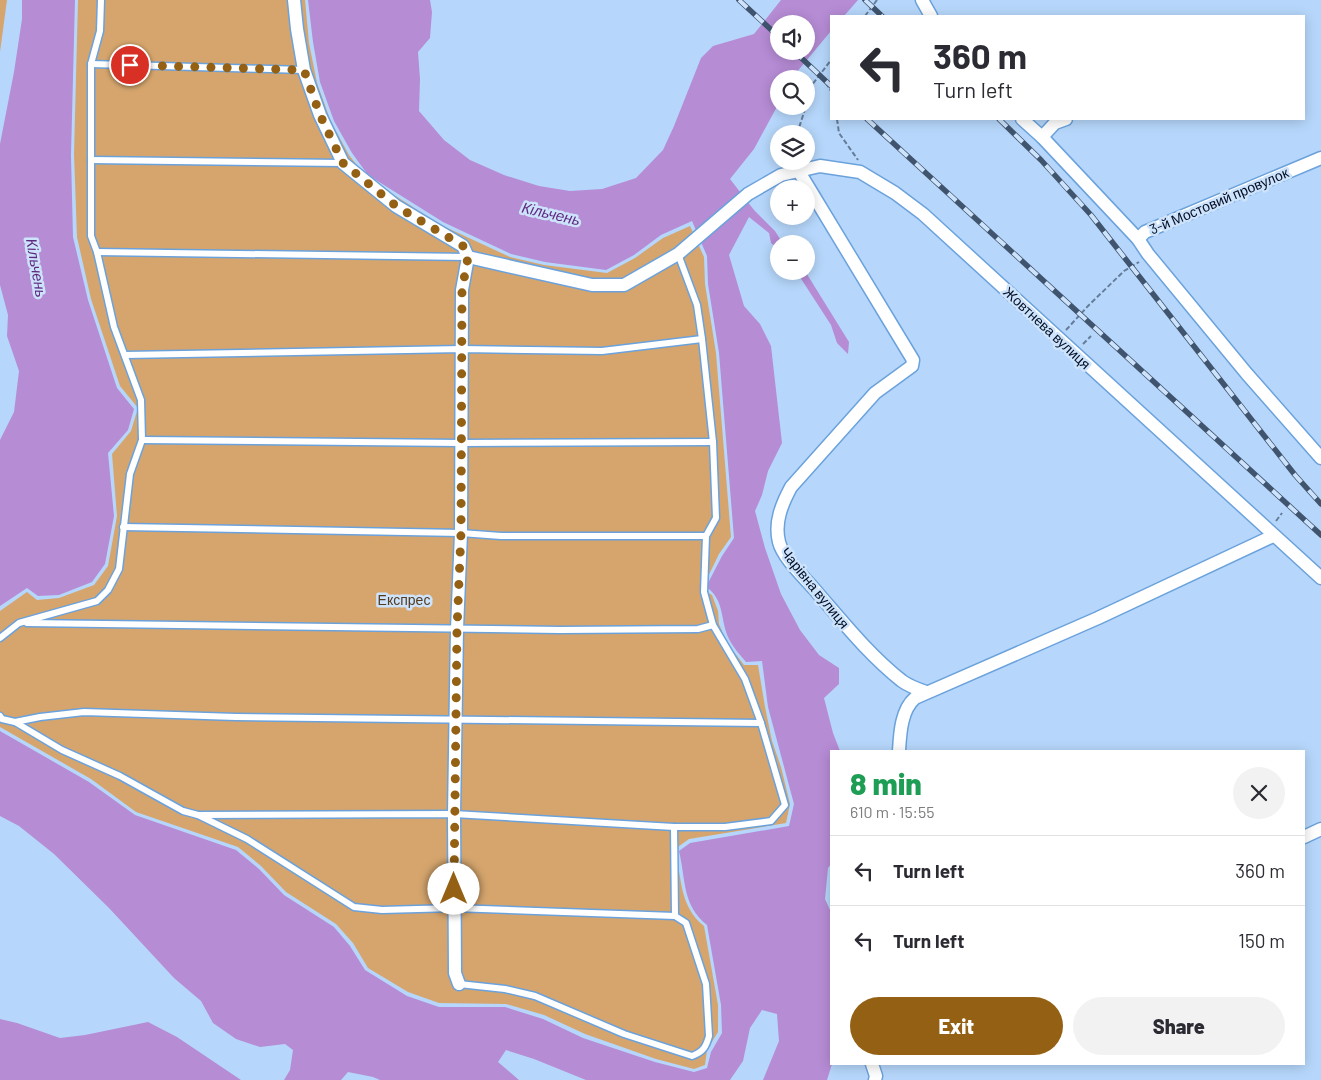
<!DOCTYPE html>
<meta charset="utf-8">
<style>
:root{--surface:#fff;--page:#f2f2f3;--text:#2b2b33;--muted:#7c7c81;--line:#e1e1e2;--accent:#946114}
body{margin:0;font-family:Barlow,sans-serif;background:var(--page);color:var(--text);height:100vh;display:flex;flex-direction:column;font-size:19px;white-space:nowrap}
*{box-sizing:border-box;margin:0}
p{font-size:16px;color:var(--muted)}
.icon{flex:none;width:28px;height:28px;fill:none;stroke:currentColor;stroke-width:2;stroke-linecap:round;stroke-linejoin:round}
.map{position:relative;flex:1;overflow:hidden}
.drawer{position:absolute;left:830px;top:750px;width:475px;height:315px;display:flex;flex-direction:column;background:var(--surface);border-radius:0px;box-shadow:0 2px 12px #0003}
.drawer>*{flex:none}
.guide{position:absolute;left:830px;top:15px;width:475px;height:105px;border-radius:0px;box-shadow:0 2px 12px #0003;background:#fff;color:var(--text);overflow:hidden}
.controls{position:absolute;left:770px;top:15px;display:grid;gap:10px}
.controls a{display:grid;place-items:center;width:45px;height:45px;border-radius:50%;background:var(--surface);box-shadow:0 2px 12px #0003;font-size:25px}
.pin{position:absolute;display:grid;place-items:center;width:42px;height:42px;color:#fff;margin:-21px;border:2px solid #fff;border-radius:50%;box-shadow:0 1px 5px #0007}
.me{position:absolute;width:55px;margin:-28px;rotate:0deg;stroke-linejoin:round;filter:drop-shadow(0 0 4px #0008)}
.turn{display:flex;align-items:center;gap:18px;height:105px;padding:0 20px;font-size:22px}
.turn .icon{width:65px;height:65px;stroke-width:2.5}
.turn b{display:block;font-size:35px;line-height:42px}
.round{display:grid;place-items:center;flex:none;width:52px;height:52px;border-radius:26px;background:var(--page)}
.head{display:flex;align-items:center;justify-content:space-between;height:85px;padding:0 20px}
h1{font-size:30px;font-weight:800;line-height:38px;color:#1e9e55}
.cta{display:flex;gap:10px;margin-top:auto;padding:10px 20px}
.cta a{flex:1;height:58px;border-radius:30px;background:var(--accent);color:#fff;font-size:20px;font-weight:800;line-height:58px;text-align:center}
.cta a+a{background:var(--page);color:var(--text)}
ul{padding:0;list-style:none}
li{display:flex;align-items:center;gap:15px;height:70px;padding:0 20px;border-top:1px solid var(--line)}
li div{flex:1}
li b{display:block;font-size:19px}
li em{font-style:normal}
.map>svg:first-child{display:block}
.green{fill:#d5a56d}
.water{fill:#b68cd5;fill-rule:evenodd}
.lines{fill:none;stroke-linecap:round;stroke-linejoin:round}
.lane-casing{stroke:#6ba2dc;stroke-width:9}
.street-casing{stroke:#6ba2dc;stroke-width:15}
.path{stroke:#657d9a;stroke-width:2;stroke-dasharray:5 2.5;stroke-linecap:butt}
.lane{stroke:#fff;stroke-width:6}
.street{stroke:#fff;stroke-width:12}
.rail-casing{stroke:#40546e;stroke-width:5.5}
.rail{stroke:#cde3fc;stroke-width:4;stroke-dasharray:11;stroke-linecap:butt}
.route{stroke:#946114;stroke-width:9;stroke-dasharray:0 16.2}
.labels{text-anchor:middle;stroke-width:5;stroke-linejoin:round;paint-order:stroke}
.street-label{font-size:14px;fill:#000d22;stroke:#cde3fc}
.park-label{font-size:14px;fill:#543b1c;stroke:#cde3fc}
.water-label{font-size:15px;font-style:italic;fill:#602980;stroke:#cde3fc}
</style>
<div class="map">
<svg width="1321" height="1080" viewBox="0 0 1321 1080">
<rect width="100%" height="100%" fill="#b6d7fb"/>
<!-- green -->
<g class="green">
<path d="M0,0H7L0,52Z"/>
<path d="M78,0H305L309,43L317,83L331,122L349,155L366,177L441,225L510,257L544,265L607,273L635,258L663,238L690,226L704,257L705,284L716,353L731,537L719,554L702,589L712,595L718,611L719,624L727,643L744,665H758L765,707L772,741L781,767L790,804L786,823L689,839L675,849C682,878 679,906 704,926L718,1005V1032L707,1050L705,1065L694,1069L656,1059L585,1034L544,1015L506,1004L439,1003L408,992L368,968L353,943L336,924L286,892L261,866L238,847L136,812L91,779L0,727V611L27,592L37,600L59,598L94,585L108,566L117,516L112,454L131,431L138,408L120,386L91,299L77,237L74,154Z"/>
</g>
<!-- water -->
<g class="water">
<path d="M22,0H75L71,155L73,237L88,300L117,388L134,409L128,430L108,453L114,516L105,564L92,582L59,595L38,596L27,588L0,606V440L14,412L19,371L7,336L8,315L0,285V144L14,72L22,19Z"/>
<path d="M308,0H430L432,12L430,38L418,52L420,79L419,111L444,140L470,160L504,175L539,186L570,191L602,189L636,178L663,150L674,126L701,58L713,46L754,34L781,0H858L844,16H831V31L791,79H779V103L754,149L730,179L754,210L775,231L780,239L786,244H779V250L771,243L769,233L749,217L729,255L744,306L760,324L771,346L782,443L768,471L762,495L755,511L765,548L781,594L800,630L819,655L839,668V684L824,698L833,733L840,751H831V864L828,868L825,899L831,912L832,1064L827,1080H763L779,1041L777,1014L762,1010L750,1028L743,1061L730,1080H586L534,1059L506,1050L498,1062L519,1080H380L373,1077L348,1072L341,1080H284L290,1070L293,1050L285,1044L260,1047L236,1039L213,1023L201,1001L174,978L109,908L54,854L19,826L0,816V731L89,782L135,815L236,850L259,869L284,895L334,927L350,946L365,970L407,996L439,1007H505L543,1019L583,1038L655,1062L694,1072L707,1068L711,1052L722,1033L721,1005L707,925C682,905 686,880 679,851L690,843L789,826L794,804L768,707L762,661L746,662C740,655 733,647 729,639C720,621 725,599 706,587L722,556L734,538L719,353L708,284L707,256L692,221L661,235L634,255L606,270L545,262L511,254L443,222L368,175L352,153L334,121L320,82L313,42ZM779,24H806V51H779Z"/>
<path d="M796,271H805L849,342L848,354L837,343L831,325Z"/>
<path d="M0,1019L17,1023L60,1038L85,1035L148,1022L177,1037L241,1080H0Z"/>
</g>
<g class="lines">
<!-- lane casing -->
<g class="lane-casing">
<g id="lane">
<path d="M91,64L304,70"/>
<path d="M91,160L343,163"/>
<path d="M97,252L468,257"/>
<path d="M125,355L462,349L602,351L702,339"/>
<path d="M142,440L461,443L713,442"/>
<path d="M123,527L461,533L501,536H706"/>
<path d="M27,623L560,630L698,629L713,625"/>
<path d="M0,638L19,623L97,601L108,590L119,569L130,474L142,440L141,400L114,327L97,252L91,236V64L100,31L101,0"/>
<path d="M0,716L2,719L15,722L62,750L120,776L183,811L198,815L247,839L354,907L382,910L454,908L675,916"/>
<path d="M15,722L40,717L84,712L236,717L761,723"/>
<path d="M198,815L454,814L674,827H725L771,821L785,805L761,723L745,679L713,625L704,592L706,536L716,518L713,442L702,339L697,305L678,254"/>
<path d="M459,984L505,989L535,996L624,1034L692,1056C703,1052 706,1047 709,1036L706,984L686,923L675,916L674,827"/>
</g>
</g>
<!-- street casing -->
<g class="street-casing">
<g id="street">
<path d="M294,0L297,29L304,70L320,115L343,163L396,206L463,246L468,257L462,290L461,533L457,629L454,814L455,973L459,984"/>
<path d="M922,0L931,16"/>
<path d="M1022,119L1042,137L1138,239L1148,254L1247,374L1321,458"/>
<path d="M1042,137L1055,123L1066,119"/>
<path d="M798,170L913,360L912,366L875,393L791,487C782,504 774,522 779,542C783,558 804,577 815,590C842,621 869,655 902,681C909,686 917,689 926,692"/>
<path d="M1138,239L1145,232L1321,158"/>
<path d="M468,257L592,285H624L678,254L748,194L781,175L820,166L860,172L895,193L923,214L1321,578"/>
<path d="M899,751C900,734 901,710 915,698L1098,618L1273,536"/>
<path d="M1304,837L1321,829"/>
<path d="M872,1064L876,1076L875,1080"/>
</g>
</g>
<!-- path -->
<g class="path">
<path d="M737,0L779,37"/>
<path d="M865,16L877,0"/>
<path d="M794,51L824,80L831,91"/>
<path d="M806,105L812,85L831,60"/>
<path d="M837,119L839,133L858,160"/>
<path d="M797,134L806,106"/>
<path d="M1066,330L1088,306L1124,271L1139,262"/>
<path d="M1083,344L1091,336"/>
<path d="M1276,521L1282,513"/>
</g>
<!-- lane -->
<use href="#lane" class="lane"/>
<!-- street -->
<use href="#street" class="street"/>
<!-- rail casing -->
<g class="rail-casing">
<g id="rail">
<path d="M739,0L779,37"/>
<path d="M865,0L882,16"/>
<path d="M794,51L831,86"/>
<path d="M867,119L1321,535"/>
<path d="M999,119L1041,160L1091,215L1295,475L1321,504"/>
</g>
</g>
<!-- rail -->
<use href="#rail" class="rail"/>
</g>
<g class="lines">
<!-- route -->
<path class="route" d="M130,65L304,70L320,115L343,163L396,206L463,246L468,257L462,290L461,533L457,629L454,889"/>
</g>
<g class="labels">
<!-- street labels -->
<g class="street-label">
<text transform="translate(1219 201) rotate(-23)" y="5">3-й Мостовий провулок</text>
<text transform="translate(1047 328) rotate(43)" y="5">Жовтнева вулиця</text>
<text transform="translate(815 588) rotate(51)" y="5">Чарівна вулиця</text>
</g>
<!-- park labels -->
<g class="park-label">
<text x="404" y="605">Експрес</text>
</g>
<!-- water labels -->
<g class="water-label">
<text transform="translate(551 214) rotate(13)" y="5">Кільчень</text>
<text transform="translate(36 268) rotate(80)" y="5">Кільчень</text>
</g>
</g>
</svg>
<div class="controls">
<a><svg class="icon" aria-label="sound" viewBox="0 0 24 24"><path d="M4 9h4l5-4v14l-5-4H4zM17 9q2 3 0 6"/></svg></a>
<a><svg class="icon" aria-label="search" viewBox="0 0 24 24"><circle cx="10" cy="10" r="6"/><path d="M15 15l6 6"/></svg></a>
<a><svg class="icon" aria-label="layers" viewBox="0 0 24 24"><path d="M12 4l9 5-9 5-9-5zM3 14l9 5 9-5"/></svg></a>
<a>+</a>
<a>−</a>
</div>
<div class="pin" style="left:130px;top:65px;background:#d93025"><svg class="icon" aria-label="arrive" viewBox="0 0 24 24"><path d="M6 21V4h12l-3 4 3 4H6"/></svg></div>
<svg class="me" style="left:454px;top:889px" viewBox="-20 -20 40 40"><circle r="19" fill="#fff"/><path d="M0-13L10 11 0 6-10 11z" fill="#946114"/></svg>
<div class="guide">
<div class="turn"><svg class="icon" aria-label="left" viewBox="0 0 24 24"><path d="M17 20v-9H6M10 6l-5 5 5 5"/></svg><div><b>360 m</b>Turn left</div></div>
</div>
<section class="drawer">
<div class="head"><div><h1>8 min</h1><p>610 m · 15:55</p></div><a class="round"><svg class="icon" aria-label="close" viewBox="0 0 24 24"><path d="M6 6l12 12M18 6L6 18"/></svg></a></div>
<ul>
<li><svg class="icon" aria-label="left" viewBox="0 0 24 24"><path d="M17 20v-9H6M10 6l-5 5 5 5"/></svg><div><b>Turn left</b></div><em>360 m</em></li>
<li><svg class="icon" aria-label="left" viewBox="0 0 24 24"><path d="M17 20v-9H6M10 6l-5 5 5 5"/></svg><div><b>Turn left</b></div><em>150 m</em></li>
</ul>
<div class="cta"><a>Exit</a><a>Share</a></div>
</section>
</div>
